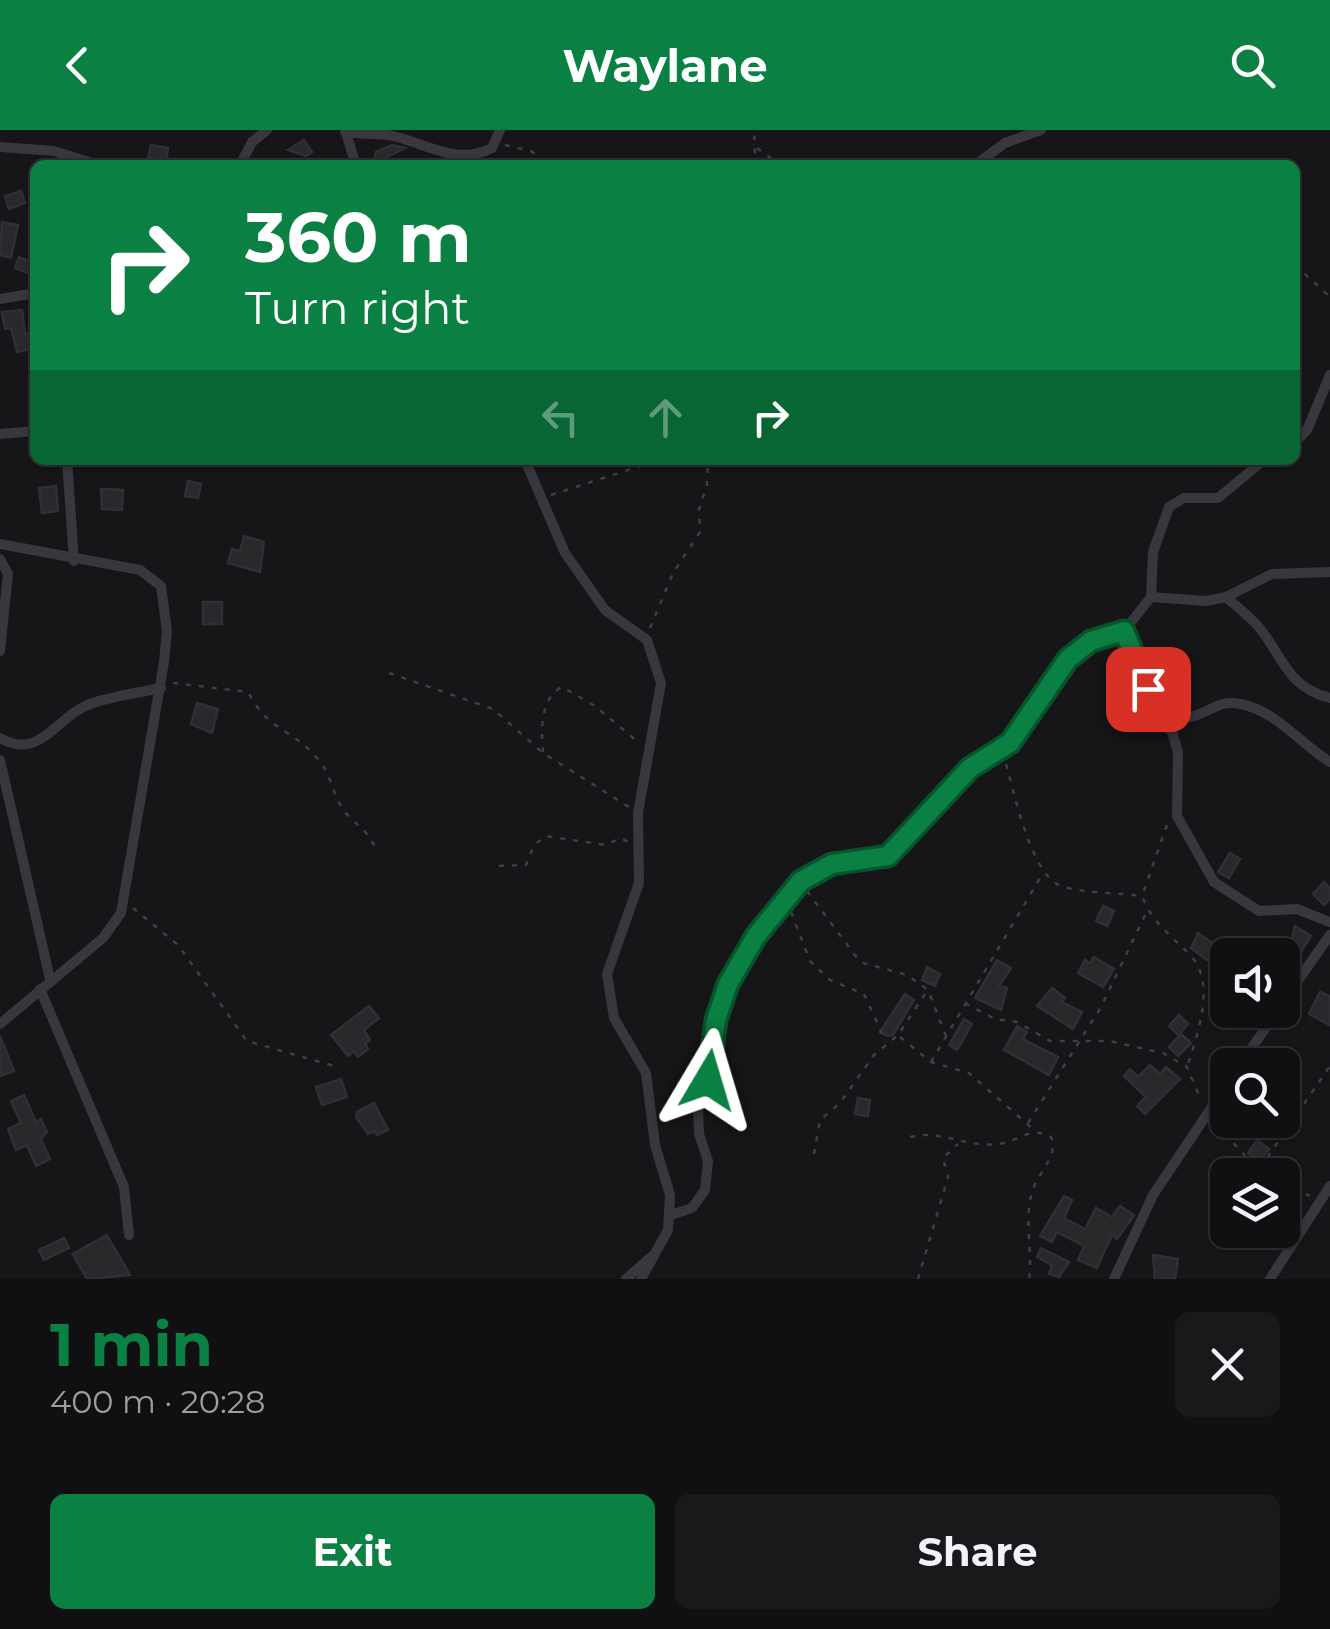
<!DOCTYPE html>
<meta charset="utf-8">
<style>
:root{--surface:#101012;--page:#19191b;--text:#f1f3f6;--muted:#9c9d9f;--line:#303032;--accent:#0b8043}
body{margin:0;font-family:Montserrat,sans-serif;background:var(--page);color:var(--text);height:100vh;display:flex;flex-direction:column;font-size:38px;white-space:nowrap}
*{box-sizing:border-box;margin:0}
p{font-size:32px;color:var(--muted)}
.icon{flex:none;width:55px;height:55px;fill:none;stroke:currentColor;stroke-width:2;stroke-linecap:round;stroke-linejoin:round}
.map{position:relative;height:1149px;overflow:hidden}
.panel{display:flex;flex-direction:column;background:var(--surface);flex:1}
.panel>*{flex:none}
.hud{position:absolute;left:30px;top:30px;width:1270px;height:305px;border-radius:15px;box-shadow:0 2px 8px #0004,0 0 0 2px var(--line);background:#0b8043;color:#fff;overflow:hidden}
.fabs{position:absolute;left:1210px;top:808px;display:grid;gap:20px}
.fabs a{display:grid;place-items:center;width:90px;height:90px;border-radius:15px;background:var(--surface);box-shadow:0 2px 8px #0004,0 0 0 2px var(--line);font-size:50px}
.pin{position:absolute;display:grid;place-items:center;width:85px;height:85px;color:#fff;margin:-42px;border-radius:20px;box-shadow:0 5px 15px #0006}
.me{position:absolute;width:110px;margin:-55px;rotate:7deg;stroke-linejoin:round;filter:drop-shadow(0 0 8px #0008)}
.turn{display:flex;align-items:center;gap:35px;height:210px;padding:0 50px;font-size:45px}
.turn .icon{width:130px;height:130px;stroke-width:2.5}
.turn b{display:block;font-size:70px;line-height:85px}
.lanes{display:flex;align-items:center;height:95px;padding:0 50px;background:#0003;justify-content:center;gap:50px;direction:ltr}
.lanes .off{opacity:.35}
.round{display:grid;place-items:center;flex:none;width:105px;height:105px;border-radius:15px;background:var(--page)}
.overview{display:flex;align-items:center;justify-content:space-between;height:170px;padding:0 50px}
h1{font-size:60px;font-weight:700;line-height:75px;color:var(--accent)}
.button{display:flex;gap:20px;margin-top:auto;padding:20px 50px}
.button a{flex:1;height:115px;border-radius:15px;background:var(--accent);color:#fff;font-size:40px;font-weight:700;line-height:115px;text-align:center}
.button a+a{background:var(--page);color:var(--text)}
header{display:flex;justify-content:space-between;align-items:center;height:130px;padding:0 50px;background:var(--accent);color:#fff;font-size:45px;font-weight:700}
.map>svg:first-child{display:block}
.building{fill:#29292c;stroke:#303034;stroke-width:2.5}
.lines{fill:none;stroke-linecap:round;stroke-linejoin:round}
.path{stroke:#3d3f44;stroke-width:2.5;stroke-dasharray:5 8;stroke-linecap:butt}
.minor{stroke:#37383d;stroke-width:10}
.route-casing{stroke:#07532c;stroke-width:25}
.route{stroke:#0b8043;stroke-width:18}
</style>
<header><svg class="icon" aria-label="back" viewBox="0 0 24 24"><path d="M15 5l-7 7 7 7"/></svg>Waylane<svg class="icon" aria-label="search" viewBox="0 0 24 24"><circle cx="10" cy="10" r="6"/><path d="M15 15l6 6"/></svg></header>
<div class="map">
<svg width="1330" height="1149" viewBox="0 0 1330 1149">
<rect width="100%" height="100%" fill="#161618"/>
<!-- building -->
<g class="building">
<path d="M304,10L312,22L306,26L288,20Z"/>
<path d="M151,15L168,18L166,31L148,27Z"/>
<path d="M392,15L405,18L373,34L376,22Z"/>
<path d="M21,61L25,73L9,79L5,66Z"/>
<path d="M2,92L18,95L11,128L0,125Z"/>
<path d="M19,127L35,133L31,144L15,138Z"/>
<path d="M22,180L25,204L35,202V218L17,222L11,198L5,199L2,182Z"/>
<path d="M188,351L201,354L198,368L185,366Z"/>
<path d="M56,356L58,381L42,383L39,358Z"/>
<path d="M101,359L123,360L122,380L102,379Z"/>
<path d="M244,406L264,412L260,442L228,433L232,419L240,422Z"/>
<rect x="203" y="472" width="19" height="22"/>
<path d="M197,573L218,579L212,603L191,594Z"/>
<path d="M1230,723L1240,729L1229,748L1218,742Z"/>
<path d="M1324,752L1330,758V769L1324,775L1313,764Z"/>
<path d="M1103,776L1114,781L1107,796L1096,791Z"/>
<path d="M1295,796L1311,806L1302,820L1291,813Z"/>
<path d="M1198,803L1217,816L1207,830L1191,818Z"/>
<path d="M1094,827L1114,839L1103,857L1078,843L1085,830L1090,833Z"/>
<path d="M997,830L1011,838L999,856L1007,858L1001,880L975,868Z"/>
<path d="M927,837L940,844L935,856L922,850Z"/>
<path d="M1052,858L1065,868L1062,872L1082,882L1073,899L1037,876Z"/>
<path d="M1320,862L1330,866V895L1309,884Z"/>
<path d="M905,864L914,870L893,905L887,906L880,902Z"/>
<path d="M369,876L379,888L364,900L370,910L365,914L368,919L358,927L354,921L348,926L331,905Z"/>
<path d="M1179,885L1188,894L1178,905L1169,896Z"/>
<path d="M964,889L972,894L957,920L949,915Z"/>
<path d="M1017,896L1027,902L1023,909L1058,927L1049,945L1004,920Z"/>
<path d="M1181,904L1191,913L1178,926L1169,917Z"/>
<path d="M0,906L14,941L0,946Z"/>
<path d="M1150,935L1160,944L1166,937L1180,949L1145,984L1137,976L1146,967L1124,946L1130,939L1138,947Z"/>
<path d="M341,949L347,967L322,975L316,957Z"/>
<path d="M24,965L36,992L41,989L47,1002L41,1009L50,1029L36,1036L27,1015L16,1020L8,999L21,993L11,971Z"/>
<path d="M858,968L870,970L868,986L855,984Z"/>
<path d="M374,973L388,1000L377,1005L375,1001L368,1004L356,987L357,982Z"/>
<path d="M1257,1010L1269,1019L1260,1031L1248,1023Z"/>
<path d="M1064,1066L1072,1070L1064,1088L1085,1099L1096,1078L1112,1087L1120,1076L1134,1085L1117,1109L1112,1105L1097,1138L1078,1130L1084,1116L1057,1102L1052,1112L1040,1106Z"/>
<path d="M107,1105L130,1145L87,1149L73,1124Z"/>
<path d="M64,1108L69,1118L44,1130L39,1120Z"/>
<path d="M1041,1118L1069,1132L1059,1147L1049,1144L1052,1135L1037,1127Z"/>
<path d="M1153,1125L1178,1129L1175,1149H1155Z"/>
</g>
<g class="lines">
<!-- path -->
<g class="path">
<path d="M505,15L531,21L548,35"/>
<path d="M757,18L780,35"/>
<path d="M749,35L755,23L754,0"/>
<path d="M1295,135L1330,167"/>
<path d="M551,365L659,330"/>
<path d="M650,498L673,443L700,402L699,379L707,355L708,330"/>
<path d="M389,543L493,579L543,623L629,677"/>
<path d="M173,553L248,562C269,602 290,597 316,627C331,643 331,659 341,676C350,693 369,698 375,719"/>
<path d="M543,622C541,601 540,567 562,557L595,576L638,612"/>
<path d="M1006,634C1014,662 1031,745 1061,756C1084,764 1116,762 1140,766"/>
<path d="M1167,695L1142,766C1152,793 1171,805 1190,825C1217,852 1197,906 1187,937"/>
<path d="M499,736L526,735L534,715L546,706L605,715L621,708L628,712"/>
<path d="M807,761L860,832L907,845L928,860L946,906"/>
<path d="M133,778L178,815L247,911L334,936"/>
<path d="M791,782L810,831L830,850L864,864L886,912"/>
<path d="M965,873L995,889L1017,892L1050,911H1109L1163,923L1187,937L1201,970"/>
<path d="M900,907L931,932L969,943L1034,1000"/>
<path d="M931,932L1043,743"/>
<path d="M1028,993L1101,877L1147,781"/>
<path d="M1216,994L1248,1029L1272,1045"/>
<path d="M910,1007C941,999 965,1018 998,1014C1019,1012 1029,995 1051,1007C1059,1025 1039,1042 1033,1059C1023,1089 1033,1118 1029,1149"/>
<path d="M814,1024L820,990L840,973L874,925L898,905L927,861"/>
<path d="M1260,1038L1330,936"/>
<path d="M1282,1054L1310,1066"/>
<path d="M918,1149L948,1047L943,1028L958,1014"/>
</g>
<!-- minor -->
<g class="minor">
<path d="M345,0L356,35"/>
<path d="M345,1C362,6 377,2 393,6C428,14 457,36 492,18L500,0"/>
<path d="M0,17L54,21L98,35"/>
<path d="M240,35L252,12L267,0"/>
<path d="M975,35L1005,13L1041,0"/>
<path d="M0,169L35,163"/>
<path d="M0,304L35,301"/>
<path d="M1295,312L1307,300L1330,245"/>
<path d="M67,330L74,431"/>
<path d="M525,330L565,423L605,480L647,510L661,553L638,683L639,753L607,844L614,888L646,943L655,1015L670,1065L668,1100L641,1149"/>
<path d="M0,414L140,440L161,456L167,501L164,532L121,783L103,808L0,894"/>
<path d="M0,429L8,444L0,521"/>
<path d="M1151,467L1206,471L1226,467L1272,444L1330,442"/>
<path d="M1226,467C1236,476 1248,485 1257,495C1283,525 1286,557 1330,568"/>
<path d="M1124,501C1138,526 1154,602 1197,585C1214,579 1221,570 1240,574C1277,581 1299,613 1330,632"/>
<path d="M1148,559L1155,584L1172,602L1178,622L1177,686L1214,752L1259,781L1297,779L1330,792"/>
<path d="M0,608C41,631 55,587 90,574C112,566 138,563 161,558"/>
<path d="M0,630L50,849"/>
<path d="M40,859L124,1057L129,1105"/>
<path d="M1282,873L1330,805"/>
<path d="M1240,935L1278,880"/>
<path d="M671,1085L692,1078L705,1060L708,1031L699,1004L698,976L711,939L719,874L756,805L801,751L832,734L883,728L971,638L1002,621L1068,529L1091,511L1124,501L1151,467L1153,422L1169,377L1184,368H1218L1264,330"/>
<path d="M626,1149L651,1127"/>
<path d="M1114,1149L1153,1065L1228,953"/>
<path d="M1270,1149L1330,1056"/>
</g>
</g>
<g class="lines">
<!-- route casing -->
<g class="route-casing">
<path id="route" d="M708,950L716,890L728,854L756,806L801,751L832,734L888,726L970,638L1010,613L1068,529L1091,511L1124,501L1148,559"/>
</g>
<!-- route -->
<use href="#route" class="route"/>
</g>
</svg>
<div class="fabs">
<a><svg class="icon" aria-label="sound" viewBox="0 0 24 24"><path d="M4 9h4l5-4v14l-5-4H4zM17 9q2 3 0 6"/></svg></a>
<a><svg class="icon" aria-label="search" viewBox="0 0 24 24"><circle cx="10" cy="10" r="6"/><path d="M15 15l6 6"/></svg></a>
<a><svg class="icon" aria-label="layers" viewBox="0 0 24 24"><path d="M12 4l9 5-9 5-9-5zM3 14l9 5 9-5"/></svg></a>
</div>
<div class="pin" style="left:1148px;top:559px;background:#d93025"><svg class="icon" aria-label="arrive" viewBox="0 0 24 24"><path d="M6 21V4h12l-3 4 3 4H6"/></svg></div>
<svg class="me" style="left:708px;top:950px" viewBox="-20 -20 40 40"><path d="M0-17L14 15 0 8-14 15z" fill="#0b8043" stroke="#fff" stroke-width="4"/></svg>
<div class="hud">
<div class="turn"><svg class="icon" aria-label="right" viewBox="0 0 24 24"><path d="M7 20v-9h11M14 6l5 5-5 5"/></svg><div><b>360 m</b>Turn right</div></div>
<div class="lanes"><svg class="icon off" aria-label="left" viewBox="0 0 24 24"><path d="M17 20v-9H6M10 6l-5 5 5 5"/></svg><svg class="icon off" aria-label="ahead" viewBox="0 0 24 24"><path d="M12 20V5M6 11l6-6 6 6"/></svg><svg class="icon" aria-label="right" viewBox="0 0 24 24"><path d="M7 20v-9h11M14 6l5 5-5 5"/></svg></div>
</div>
</div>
<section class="panel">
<div class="overview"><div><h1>1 min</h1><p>400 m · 20:28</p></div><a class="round"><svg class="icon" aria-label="close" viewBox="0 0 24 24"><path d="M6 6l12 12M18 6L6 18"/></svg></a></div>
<div class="button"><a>Exit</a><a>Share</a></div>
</section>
